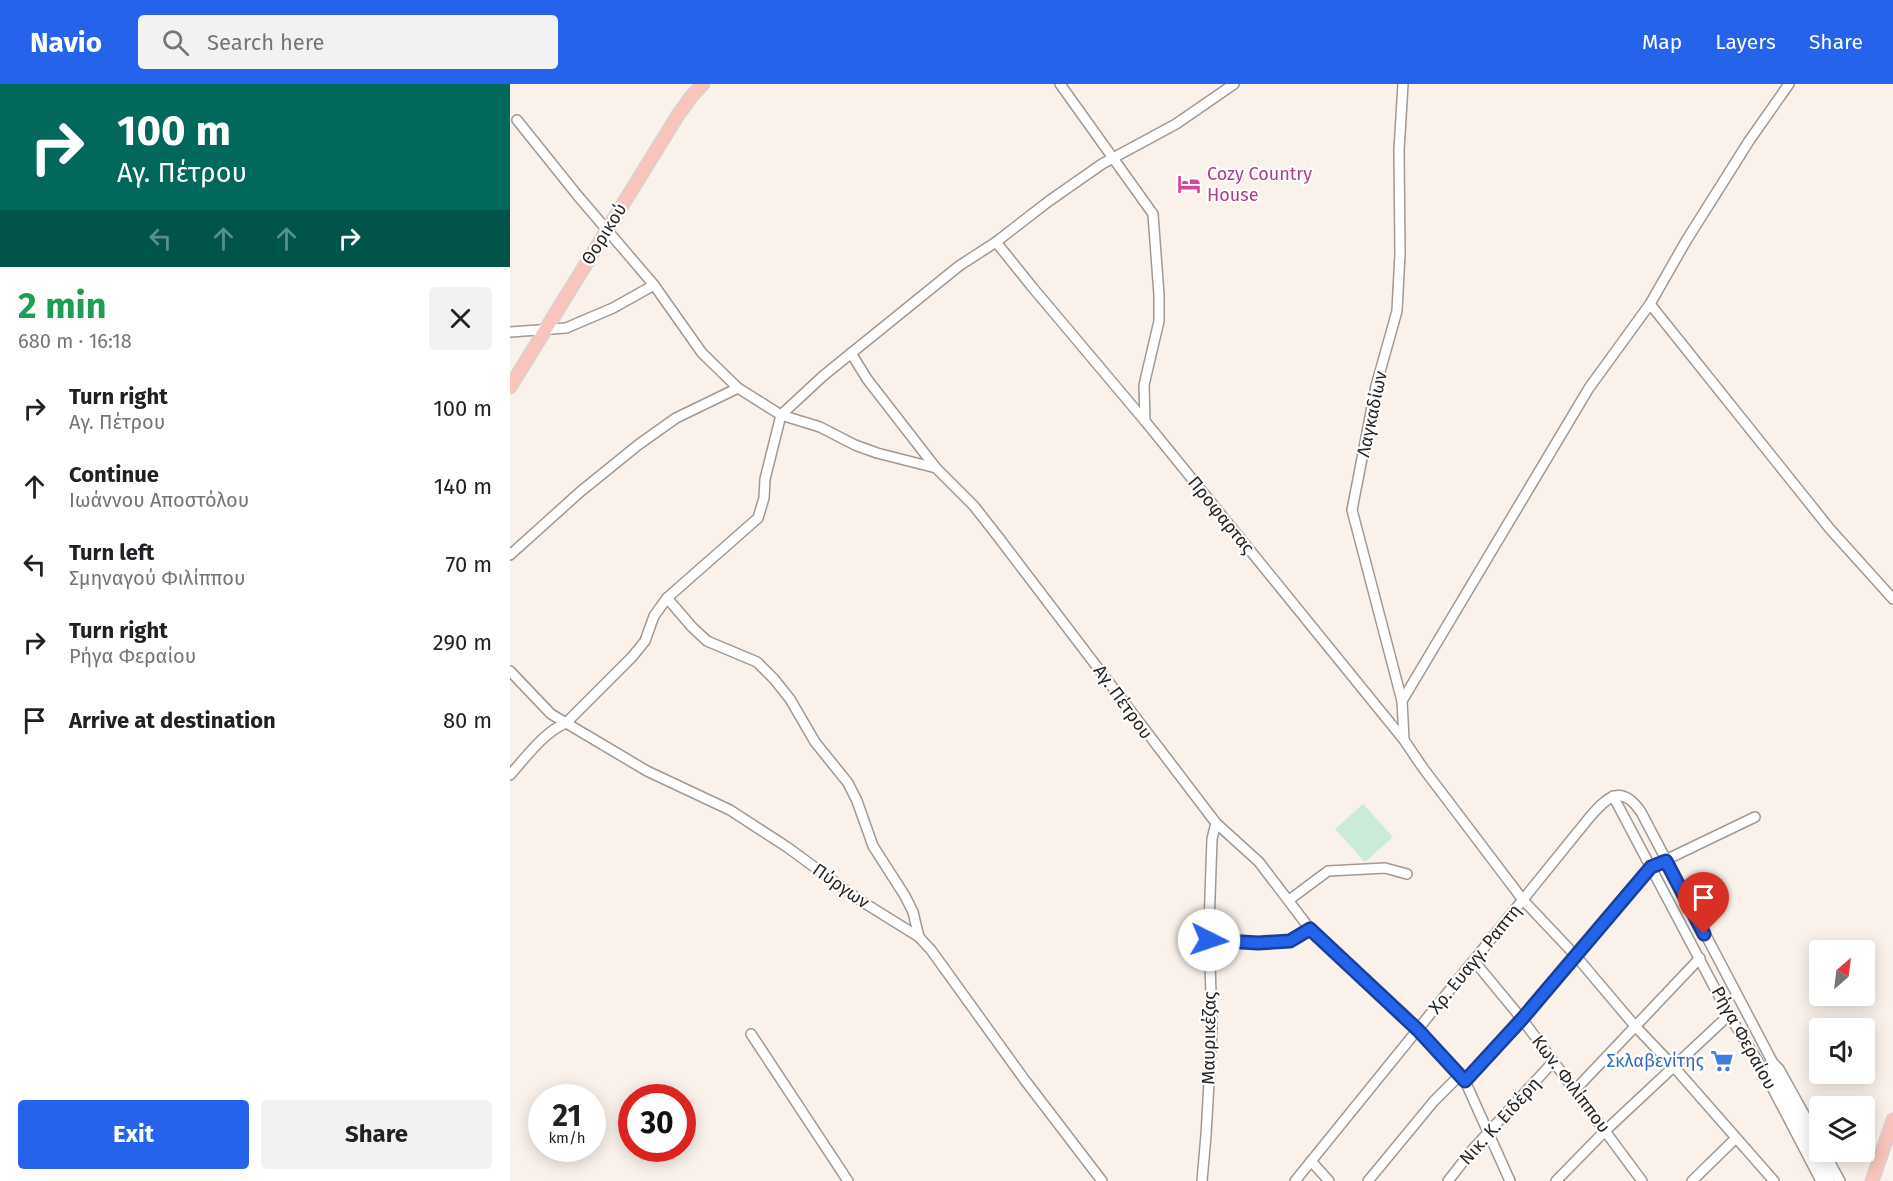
<!DOCTYPE html>
<meta charset="utf-8">
<style>
:root{--surface:#fff;--page:#f2f2f2;--text:#202124;--muted:#757577;--accent:#2563eb}
body{margin:0;font-family:"Fira Sans",sans-serif;background:var(--page);color:var(--text);height:100vh;display:flex;flex-direction:column;font-size:22px;white-space:nowrap}
*{box-sizing:border-box;margin:0}
p{font-size:20px;color:var(--muted)}
.icon{flex:none;width:33px;height:33px;fill:none;stroke:currentColor;stroke-width:2;stroke-linecap:round;stroke-linejoin:round}
.map{position:relative;flex:1;overflow:hidden}
.drawer{display:flex;flex-direction:column;background:var(--surface);width:510px}
.drawer>*{flex:none}
.guide{background:#00695c;color:#fff;overflow:hidden}
.needle{width:39px;rotate:28deg}
.fabs{position:absolute;left:1299px;top:856px;display:grid;gap:12px}
.fabs a{display:grid;place-items:center;width:66px;height:66px;border-radius:6px;background:var(--surface);box-shadow:0 3px 15px #0003;font-size:30px}
.speed{position:absolute;left:18px;top:1000px;display:flex;gap:12px;font-size:30px;font-weight:700;text-align:center}
.speed>*{display:grid;place-content:center;width:78px;height:78px;border-radius:50%;background:var(--surface);box-shadow:0 3px 15px #0003;line-height:1}
.speed small{font-size:15px;font-weight:400}
.speed .limit{border:9px solid #d22;background:#fff;color:#111}
.pin{position:absolute;display:grid;place-items:center;width:51px;height:51px;color:#fff;margin:-62px -26px;border-radius:50% 50% 50% 0;rotate:-45deg;box-shadow:0 0 6px #0007}
.pin .icon{rotate:45deg}
.me{position:absolute;width:66px;margin:-33px;rotate:94deg;stroke-linejoin:round;filter:drop-shadow(0 0 4px #0008)}
.turn{display:flex;align-items:center;gap:21px;height:126px;padding:0 18px;font-size:27px}
.turn .icon{width:78px;height:78px;stroke-width:2.5}
.turn b{display:block;font-size:42px;line-height:51px}
.lanes{display:flex;align-items:center;height:57px;padding:0 18px;background:#0003;justify-content:center;gap:30px;direction:ltr}
.lanes .off{opacity:.35}
.round{display:grid;place-items:center;flex:none;width:63px;height:63px;border-radius:6px;background:var(--page)}
.head{display:flex;align-items:center;justify-content:space-between;height:102px;padding:0 18px}
h1{font-size:36px;font-weight:700;line-height:45px;color:#1e9e55}
.cta{display:flex;gap:12px;margin-top:auto;padding:12px 18px}
.cta a{flex:1;height:69px;border-radius:6px;background:var(--accent);color:#fff;font-size:24px;font-weight:700;line-height:69px;text-align:center}
.cta a+a{background:var(--page);color:var(--text)}
ul{padding:0;list-style:none}
li{display:flex;align-items:center;gap:18px;height:78px;padding:0 18px}
li div{flex:1}
li b{display:block;font-size:22px}
li em{font-style:normal}
header{display:flex;align-items:center;gap:36px;box-sizing:border-box;height:84px;padding:0 30px;background:var(--accent);color:#fff}
header strong{font-size:28px}
nav{display:flex;gap:33px;margin-inline-start:auto;font-size:21px}
.search{width:420px;height:54px;background:var(--page);display:flex;align-items:center;gap:15px;box-sizing:border-box;padding:0 21px;border-radius:6px;color:var(--muted);font-size:22px}
main{display:flex;flex:1;min-height:0}
.map>svg:first-child{display:block}
.green{fill:#caebd8}
.lines{fill:none;stroke-linecap:round;stroke-linejoin:round}
.minor-casing{stroke:#a19992;stroke-width:12}
.major-casing{stroke:#d4d3d3;stroke-width:15}
.minor{stroke:#fff;stroke-width:9}
.major{stroke:#f8c4bc;stroke-width:12}
.route-casing{stroke:#184099;stroke-width:15}
.route{stroke:#2563eb;stroke-width:10}
.labels{text-anchor:middle;stroke-width:4.5;stroke-linejoin:round;paint-order:stroke}
.hotel-label{font-size:18px;fill:#b23c85;stroke:#fff;text-anchor:start}
.street-label{font-size:18px;fill:#282523;stroke:#fff}
.shop-label{font-size:18px;fill:#366cbe;stroke:#fff;text-anchor:end}
</style>
<header>
<strong>Navio</strong>
<div class="search"><svg class="icon" aria-label="search" viewBox="0 0 24 24"><circle cx="10" cy="10" r="6"/><path d="M15 15l6 6"/></svg>Search here</div>
<nav><a>Map</a><a>Layers</a><a>Share</a></nav>
</header>
<main>
<section class="drawer">
<div class="guide">
<div class="turn"><svg class="icon" aria-label="right" viewBox="0 0 24 24"><path d="M7 20v-9h11M14 6l5 5-5 5"/></svg><div><b>100 m</b>Αγ. Πέτρου</div></div>
<div class="lanes"><svg class="icon off" aria-label="left" viewBox="0 0 24 24"><path d="M17 20v-9H6M10 6l-5 5 5 5"/></svg><svg class="icon off" aria-label="ahead" viewBox="0 0 24 24"><path d="M12 20V5M6 11l6-6 6 6"/></svg><svg class="icon off" aria-label="ahead" viewBox="0 0 24 24"><path d="M12 20V5M6 11l6-6 6 6"/></svg><svg class="icon" aria-label="right" viewBox="0 0 24 24"><path d="M7 20v-9h11M14 6l5 5-5 5"/></svg></div>
</div>
<div class="head"><div><h1>2 min</h1><p>680 m · 16:18</p></div><a class="round"><svg class="icon" aria-label="close" viewBox="0 0 24 24"><path d="M6 6l12 12M18 6L6 18"/></svg></a></div>
<ul>
<li><svg class="icon" aria-label="right" viewBox="0 0 24 24"><path d="M7 20v-9h11M14 6l5 5-5 5"/></svg><div><b>Turn right</b><p>Αγ. Πέτρου</p></div><em>100 m</em></li>
<li><svg class="icon" aria-label="ahead" viewBox="0 0 24 24"><path d="M12 20V5M6 11l6-6 6 6"/></svg><div><b>Continue</b><p>Ιωάννου Αποστόλου</p></div><em>140 m</em></li>
<li><svg class="icon" aria-label="left" viewBox="0 0 24 24"><path d="M17 20v-9H6M10 6l-5 5 5 5"/></svg><div><b>Turn left</b><p>Σμηναγού Φιλίππου</p></div><em>70 m</em></li>
<li><svg class="icon" aria-label="right" viewBox="0 0 24 24"><path d="M7 20v-9h11M14 6l5 5-5 5"/></svg><div><b>Turn right</b><p>Ρήγα Φεραίου</p></div><em>290 m</em></li>
<li><svg class="icon" aria-label="arrive" viewBox="0 0 24 24"><path d="M6 21V4h12l-3 4 3 4H6"/></svg><div><b>Arrive at destination</b></div><em>80 m</em></li>
</ul>
<div class="cta"><a>Exit</a><a>Share</a></div>
</section>
<div class="map">
<svg width="1383" height="1097" viewBox="0 0 1383 1097">
<rect width="100%" height="100%" fill="#faf2ea"/>
<!-- green -->
<path class="green" d="M853,720L883,753L855,778L825,745Z"/>
<g class="lines">
<!-- minor casing -->
<g class="minor-casing">
<g id="minor">
<path d="M550,0L643,130L649,211V237L634,301L635,337L894,656L913,684L1013,816L1065,871L1125,942L1164,983L1264,1097"/>
<path d="M893,0L889,66L890,170L887,227L866,302L842,426L892,617L894,655"/>
<path d="M486,158L523,204L635,337"/>
<path d="M144,201L192,269L228,304"/>
<path d="M1140,220L1320,445L1383,515"/>
<path d="M0,248L56,244L103,224L144,201L68,112L7,36"/>
<path d="M341,269L357,295L426,384L464,422L489,454L706,739L749,778L800,845L908,946L955,997L1000,1097"/>
<path d="M0,471L70,408L128,361L166,334L228,304L271,331L310,343L345,361L367,369L426,384"/>
<path d="M157,514L182,543L197,557L247,578L264,595L280,615L305,658L338,699L347,717L363,762L395,812L403,828L409,853"/>
<path d="M0,587L41,630L137,687L220,726L277,763L348,815L409,853L421,866L514,995L592,1097"/>
<path d="M892,617L1079,304L1140,220L1176,157L1239,57L1279,0"/>
<path d="M0,691C16,673 34,648 56,639L122,573L135,557L144,532L157,514L248,434L254,414L255,395L271,331L313,292L449,182L486,158L539,117L592,80L666,40L724,0"/>
<path d="M1103,712L1219,931L1252,984L1311,1097"/>
<path d="M779,816L818,787L875,784L897,790"/>
<path d="M699,856L748,859L780,857L800,845"/>
<path d="M964,877L1012,935L1132,1097"/>
<path d="M241,950L338,1097"/>
<path d="M1263,979L1262,986L1320,1097"/>
<path d="M955,997L1012,935L1141,783L1245,733"/>
<path d="M1065,1006L1190,874"/>
<path d="M1314,1068L1330,1097"/>
<path d="M801,1077L819,1097"/>
<path d="M692,1097L696,1051L702,946L699,842L702,755L706,739"/>
<path d="M785,1097L1079,734C1097,713 1111,699 1131,728L1263,979L1269,985L1310,1059"/>
<path d="M858,1097L924,1017L950,991"/>
<path d="M938,1097L963,1065L1043,978"/>
<path d="M1046,1097L1096,1046L1219,931"/>
<path d="M1182,1097L1226,1054"/>
</g>
</g>
<!-- major casing -->
<g class="major-casing">
<g id="major">
<path d="M0,303L168,31L181,13L193,0"/>
<path d="M1362,1097L1383,1036"/>
</g>
</g>
<!-- minor -->
<use href="#minor" class="minor"/>
<!-- major -->
<use href="#major" class="major"/>
</g>
<g class="lines">
<!-- route casing -->
<g class="route-casing">
<path id="route" d="M699,856L748,859L780,857L800,845L908,946L955,997L1012,935L1141,783L1156,777L1194,850"/>
</g>
<!-- route -->
<use href="#route" class="route"/>
</g>
<!-- icons -->
<defs>
<g id="hotel-bare" transform="scale(1.8)"><path d="M-6-4.5h1.5V1H6V5H4.5V3h-9V5H-6ZM-4 0a1.8 1.8 0 1 1 3.6 0ZM.5 0V-2.5h3Q6-2.5 6 0Z" fill="#d1479c" stroke="#fff" stroke-width="2.5" paint-order="stroke"/></g>
<g id="supermarket-bare" transform="scale(1.8)"><path d="M-6-5.5h2.5l.6 2H6L4.5 2H-2.5L-4.4-4H-6ZM-1.5 3.2a1.3 1.3 0 1 0 .1 0ZM3 3.2a1.3 1.3 0 1 0 .1 0Z" fill="#3f7fe0" stroke="#fff" stroke-width="2.5" paint-order="stroke"/></g>
</defs>
<g fill-rule="evenodd">
<use href="#hotel-bare" x="679" y="100"/>
<use href="#supermarket-bare" x="1212" y="977"/>
</g>
<g class="labels">
<!-- hotel labels -->
<g class="hotel-label">
<text x="697" y="96">Cozy Country<tspan x="697" dy="21">House</tspan></text>
</g>
<!-- street labels -->
<g class="street-label">
<text transform="translate(94 150) rotate(-58)" y="6">Θορικού</text>
<text transform="translate(862 330) rotate(-78)" y="6">Λαγκαδίων</text>
<text transform="translate(711 431) rotate(51)" y="6">Προφαρτας</text>
<text transform="translate(613 618) rotate(54)" y="6">Αγ. Πέτρου</text>
<text transform="translate(331 802) rotate(35)" y="6">Πύργων</text>
<text transform="translate(965 875) rotate(-51)" y="6">Χρ. Ευαγγ. Ραπτη</text>
<text transform="translate(699 954) rotate(-89)" y="6">Μαυρικέζας</text>
<text transform="translate(1234 954) rotate(61)" y="6">Ρήγα Φεραίου</text>
<text transform="translate(1061 1000) rotate(53)" y="6">Κων. Φιλίππου</text>
<text transform="translate(990 1037) rotate(-48)" y="6">Νικ. Κ. Ειδέρη</text>
</g>
<!-- shop labels -->
<g class="shop-label">
<text x="1194" y="983">Σκλαβενίτης</text>
</g>
</g>
</svg>
<div class="fabs">
<a><svg class="needle" viewBox="-14 -14 28 28"><path d="M0-13l5 13h-10z" fill="#e53935"/><path d="M0 13l5-13h-10z" fill="#757577"/></svg></a>
<a><svg class="icon" aria-label="sound" viewBox="0 0 24 24"><path d="M4 9h4l5-4v14l-5-4H4zM17 9q2 3 0 6"/></svg></a>
<a><svg class="icon" aria-label="layers" viewBox="0 0 24 24"><path d="M12 4l9 5-9 5-9-5zM3 14l9 5 9-5"/></svg></a>
</div>
<div class="speed"><div>21<small>km/h</small></div><div class="limit">30</div></div>
<div class="pin" style="left:1194px;top:850px;background:#d93025"><svg class="icon" aria-label="arrive" viewBox="0 0 24 24"><path d="M6 21V4h12l-3 4 3 4H6"/></svg></div>
<svg class="me" style="left:699px;top:856px" viewBox="-20 -20 40 40"><circle r="19" fill="#fff"/><path d="M0-13L10 11 0 6-10 11z" fill="#2563eb"/></svg>
</div>
</main>
